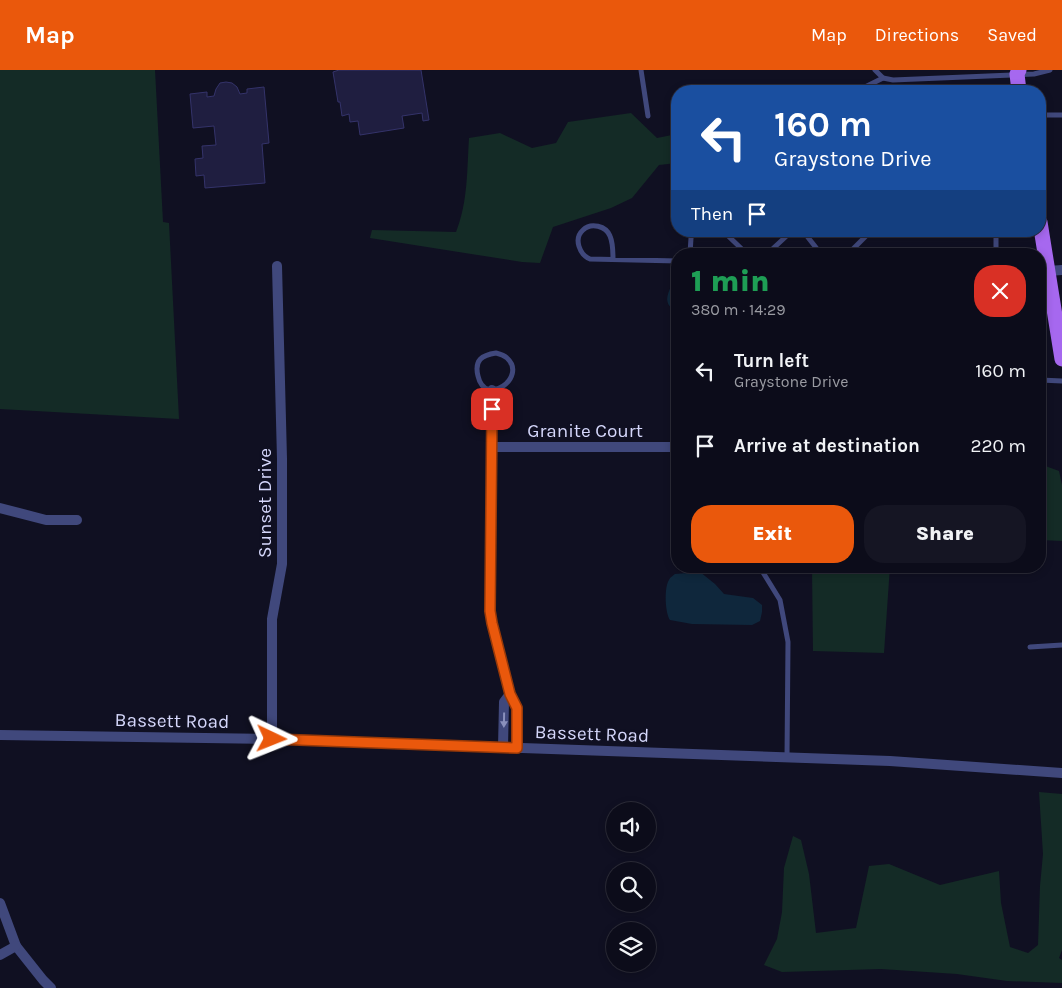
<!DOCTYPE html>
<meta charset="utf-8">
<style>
:root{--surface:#0c0c1a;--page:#151523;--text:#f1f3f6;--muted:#9a9ba2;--line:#2c2c39;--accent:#ea580c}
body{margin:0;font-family:Karla,sans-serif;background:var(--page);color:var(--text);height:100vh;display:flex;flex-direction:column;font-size:19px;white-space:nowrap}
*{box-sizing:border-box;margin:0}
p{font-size:16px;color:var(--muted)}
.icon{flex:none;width:28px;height:28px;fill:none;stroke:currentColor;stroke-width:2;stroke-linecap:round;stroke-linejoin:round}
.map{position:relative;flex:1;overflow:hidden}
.side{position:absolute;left:671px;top:178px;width:375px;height:325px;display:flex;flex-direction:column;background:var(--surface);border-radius:20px;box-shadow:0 2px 8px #0003,0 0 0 1px var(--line)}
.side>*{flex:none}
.top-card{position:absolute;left:671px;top:15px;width:375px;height:152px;border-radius:20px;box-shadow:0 2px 8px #0003,0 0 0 1px var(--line);background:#1a4fa0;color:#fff;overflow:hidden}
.controls{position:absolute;left:606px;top:732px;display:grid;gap:10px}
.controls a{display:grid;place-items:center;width:50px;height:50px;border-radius:50%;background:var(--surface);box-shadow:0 2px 8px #0003,0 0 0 1px var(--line);font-size:25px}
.pin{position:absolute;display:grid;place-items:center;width:42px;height:42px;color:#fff;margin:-21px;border-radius:10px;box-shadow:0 2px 8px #0006}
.me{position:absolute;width:55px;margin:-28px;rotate:92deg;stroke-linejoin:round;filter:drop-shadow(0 0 4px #0008)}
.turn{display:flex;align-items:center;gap:18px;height:105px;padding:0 20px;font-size:22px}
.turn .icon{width:65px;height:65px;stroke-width:2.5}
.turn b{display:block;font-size:35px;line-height:42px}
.then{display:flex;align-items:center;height:48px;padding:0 20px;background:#0003;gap:10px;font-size:19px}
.round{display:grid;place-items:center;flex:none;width:52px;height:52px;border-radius:20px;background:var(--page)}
.head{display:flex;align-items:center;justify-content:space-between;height:85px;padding:0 20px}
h1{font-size:30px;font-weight:800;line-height:38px;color:#1e9e55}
.primary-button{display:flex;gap:10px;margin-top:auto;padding:10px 20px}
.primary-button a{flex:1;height:58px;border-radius:20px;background:var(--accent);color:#fff;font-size:20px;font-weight:800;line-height:58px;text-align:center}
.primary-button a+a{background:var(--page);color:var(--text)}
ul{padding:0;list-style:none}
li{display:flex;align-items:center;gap:15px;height:75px;padding:0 20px}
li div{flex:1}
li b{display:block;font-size:19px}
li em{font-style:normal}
header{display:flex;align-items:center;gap:30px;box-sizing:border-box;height:70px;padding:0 25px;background:var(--accent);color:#fff}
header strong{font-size:24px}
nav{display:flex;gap:28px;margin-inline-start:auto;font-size:18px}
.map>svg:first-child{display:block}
.green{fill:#142b26}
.water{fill:#0f273c}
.building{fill:#1f1e40;stroke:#34336a}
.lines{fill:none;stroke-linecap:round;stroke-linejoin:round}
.lane{stroke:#40487c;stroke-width:5}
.street{stroke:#40487c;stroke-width:10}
.primary{stroke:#a668ef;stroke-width:15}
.oneway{fill:#8a90bc}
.route-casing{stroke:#983908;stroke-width:12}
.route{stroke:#ea580c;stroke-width:9}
.labels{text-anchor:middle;stroke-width:5;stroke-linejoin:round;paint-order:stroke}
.street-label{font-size:19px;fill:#d5d7fb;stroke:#101022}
</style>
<header>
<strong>Map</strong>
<nav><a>Map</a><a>Directions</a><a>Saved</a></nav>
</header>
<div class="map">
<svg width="1062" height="918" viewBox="0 0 1062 918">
<rect width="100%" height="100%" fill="#101022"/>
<!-- green -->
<g class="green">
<path d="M0,0H155L163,152L169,153L179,349L0,339Z"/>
<path d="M631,43L657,68L677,64V93L659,95L632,128L611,138L553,157L540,193L522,192L370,168L372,160L456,162C468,132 467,99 469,68L500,63L532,78L556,73L568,52Z"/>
<path d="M1040,394L1059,401L1062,415V471L1040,470Z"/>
<path d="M812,496H890L884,583L813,581Z"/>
<path d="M1039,722L1062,724V880L1059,888L1062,890V913L1007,911L957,904L881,899L782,902L764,895L777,869L782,842L784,798L793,766L801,770L809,804L816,863L856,858L869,796L889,794L940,815L999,801L1001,833L1010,877L1028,883L1038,875L1040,816L1043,784Z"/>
</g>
<!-- water -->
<g class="water">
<path d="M674,211H677V242C662,234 667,224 674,211Z"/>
<path d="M700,502L715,514L724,524L753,528L762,535V542L760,551L752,555L692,554L670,550C665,543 664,517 669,510C670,507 673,506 675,504Z"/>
</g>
<!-- building -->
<g class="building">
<path d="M339,0H421L429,50L423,51L422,43L402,46L404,58L360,65L358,51L350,52L349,44L342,46L340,32H338L333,2Z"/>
<path d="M226,12L232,13L237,17L240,24L247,23V19L264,17L269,73L262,74L265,113L205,118L204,105L196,106L195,89L203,88L202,76L216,75L214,56L193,58L190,24L207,22V27L214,26L216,19L220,13Z"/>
</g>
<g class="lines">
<!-- lane -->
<g class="lane">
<path d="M641,0L648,46"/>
<path d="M875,0L883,8L893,10L1034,4L1050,0"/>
<path d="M859,20L883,8"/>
<path d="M1040,45H1062"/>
<path d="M723,161L747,184"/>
<path d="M803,161L821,184"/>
<path d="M690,184L691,168L694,161"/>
<path d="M767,184L792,161"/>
<path d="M848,184L871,161"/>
<path d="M996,184V161"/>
<path d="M613,189C613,182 613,173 610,166C606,156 591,152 583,160C573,169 580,185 590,189L678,191"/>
<path d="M496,283C500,284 504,285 507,288C528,307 485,338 478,306C474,290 482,285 496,283Z"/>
<path d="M1040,310L1062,311"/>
<path d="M759,496L780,530L788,572L787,687"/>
<path d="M1030,577L1062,575"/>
</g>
<!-- street -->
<g class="street">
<path d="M1048,201L1062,200"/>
<path d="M492,320L490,541L492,553L510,624L517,638V678"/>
<path d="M492,377H678"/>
<path d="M0,438L46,450H77"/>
<path d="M0,665L272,669L890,691L1062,703"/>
<path d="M272,669V549L282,494V389L277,196"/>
<path d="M503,677L504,632L510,624"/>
<path d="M0,833L16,876L43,910L51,918"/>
<path d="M0,885L16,876"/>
</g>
<!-- primary -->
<g class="primary">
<path d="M1019,0L1017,4L1019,21"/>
<path d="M1040,152L1062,289"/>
</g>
</g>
<!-- one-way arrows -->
<defs><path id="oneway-solid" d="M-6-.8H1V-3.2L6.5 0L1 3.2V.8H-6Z" transform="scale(1.25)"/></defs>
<use class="oneway" href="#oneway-solid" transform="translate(504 650) rotate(91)"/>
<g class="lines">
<!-- route casing -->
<g class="route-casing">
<path id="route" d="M272,669L517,678V638L510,624L492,553L490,541L492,339"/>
</g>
<!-- route -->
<use href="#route" class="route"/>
</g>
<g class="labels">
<!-- street labels -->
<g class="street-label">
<text x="585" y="367">Granite Court</text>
<text transform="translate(264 433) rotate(-90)" y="7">Sunset Drive</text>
<text transform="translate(172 650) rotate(1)" y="7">Bassett Road</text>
<text transform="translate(592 663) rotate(2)" y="7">Bassett Road</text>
</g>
</g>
</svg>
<div class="controls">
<a><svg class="icon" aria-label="sound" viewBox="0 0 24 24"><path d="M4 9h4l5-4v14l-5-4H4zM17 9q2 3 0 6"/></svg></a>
<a><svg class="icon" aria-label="search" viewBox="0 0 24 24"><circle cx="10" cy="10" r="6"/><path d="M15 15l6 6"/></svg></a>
<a><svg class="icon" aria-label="layers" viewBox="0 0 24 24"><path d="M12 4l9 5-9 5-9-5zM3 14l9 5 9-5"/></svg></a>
</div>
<div class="pin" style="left:492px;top:339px;background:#d93025"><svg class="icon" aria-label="arrive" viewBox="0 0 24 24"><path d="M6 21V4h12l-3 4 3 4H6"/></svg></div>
<svg class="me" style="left:272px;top:669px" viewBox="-20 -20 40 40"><path d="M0-17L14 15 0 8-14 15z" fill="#ea580c" stroke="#fff" stroke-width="4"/></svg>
<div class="top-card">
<div class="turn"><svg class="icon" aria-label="left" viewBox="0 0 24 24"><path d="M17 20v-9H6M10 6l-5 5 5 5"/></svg><div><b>160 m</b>Graystone Drive</div></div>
<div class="then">Then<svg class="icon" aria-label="arrive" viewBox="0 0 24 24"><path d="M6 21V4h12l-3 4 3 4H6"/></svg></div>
</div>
<section class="side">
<div class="head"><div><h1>1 min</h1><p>380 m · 14:29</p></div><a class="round" style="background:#d93025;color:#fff"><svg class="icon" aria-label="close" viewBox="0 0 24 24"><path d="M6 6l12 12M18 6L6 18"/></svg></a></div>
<ul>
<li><svg class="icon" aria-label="left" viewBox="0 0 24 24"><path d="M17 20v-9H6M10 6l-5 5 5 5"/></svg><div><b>Turn left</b><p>Graystone Drive</p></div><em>160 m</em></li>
<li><svg class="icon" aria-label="arrive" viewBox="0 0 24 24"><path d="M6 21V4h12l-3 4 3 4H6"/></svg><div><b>Arrive at destination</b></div><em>220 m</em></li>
</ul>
<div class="primary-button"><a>Exit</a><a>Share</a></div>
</section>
</div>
